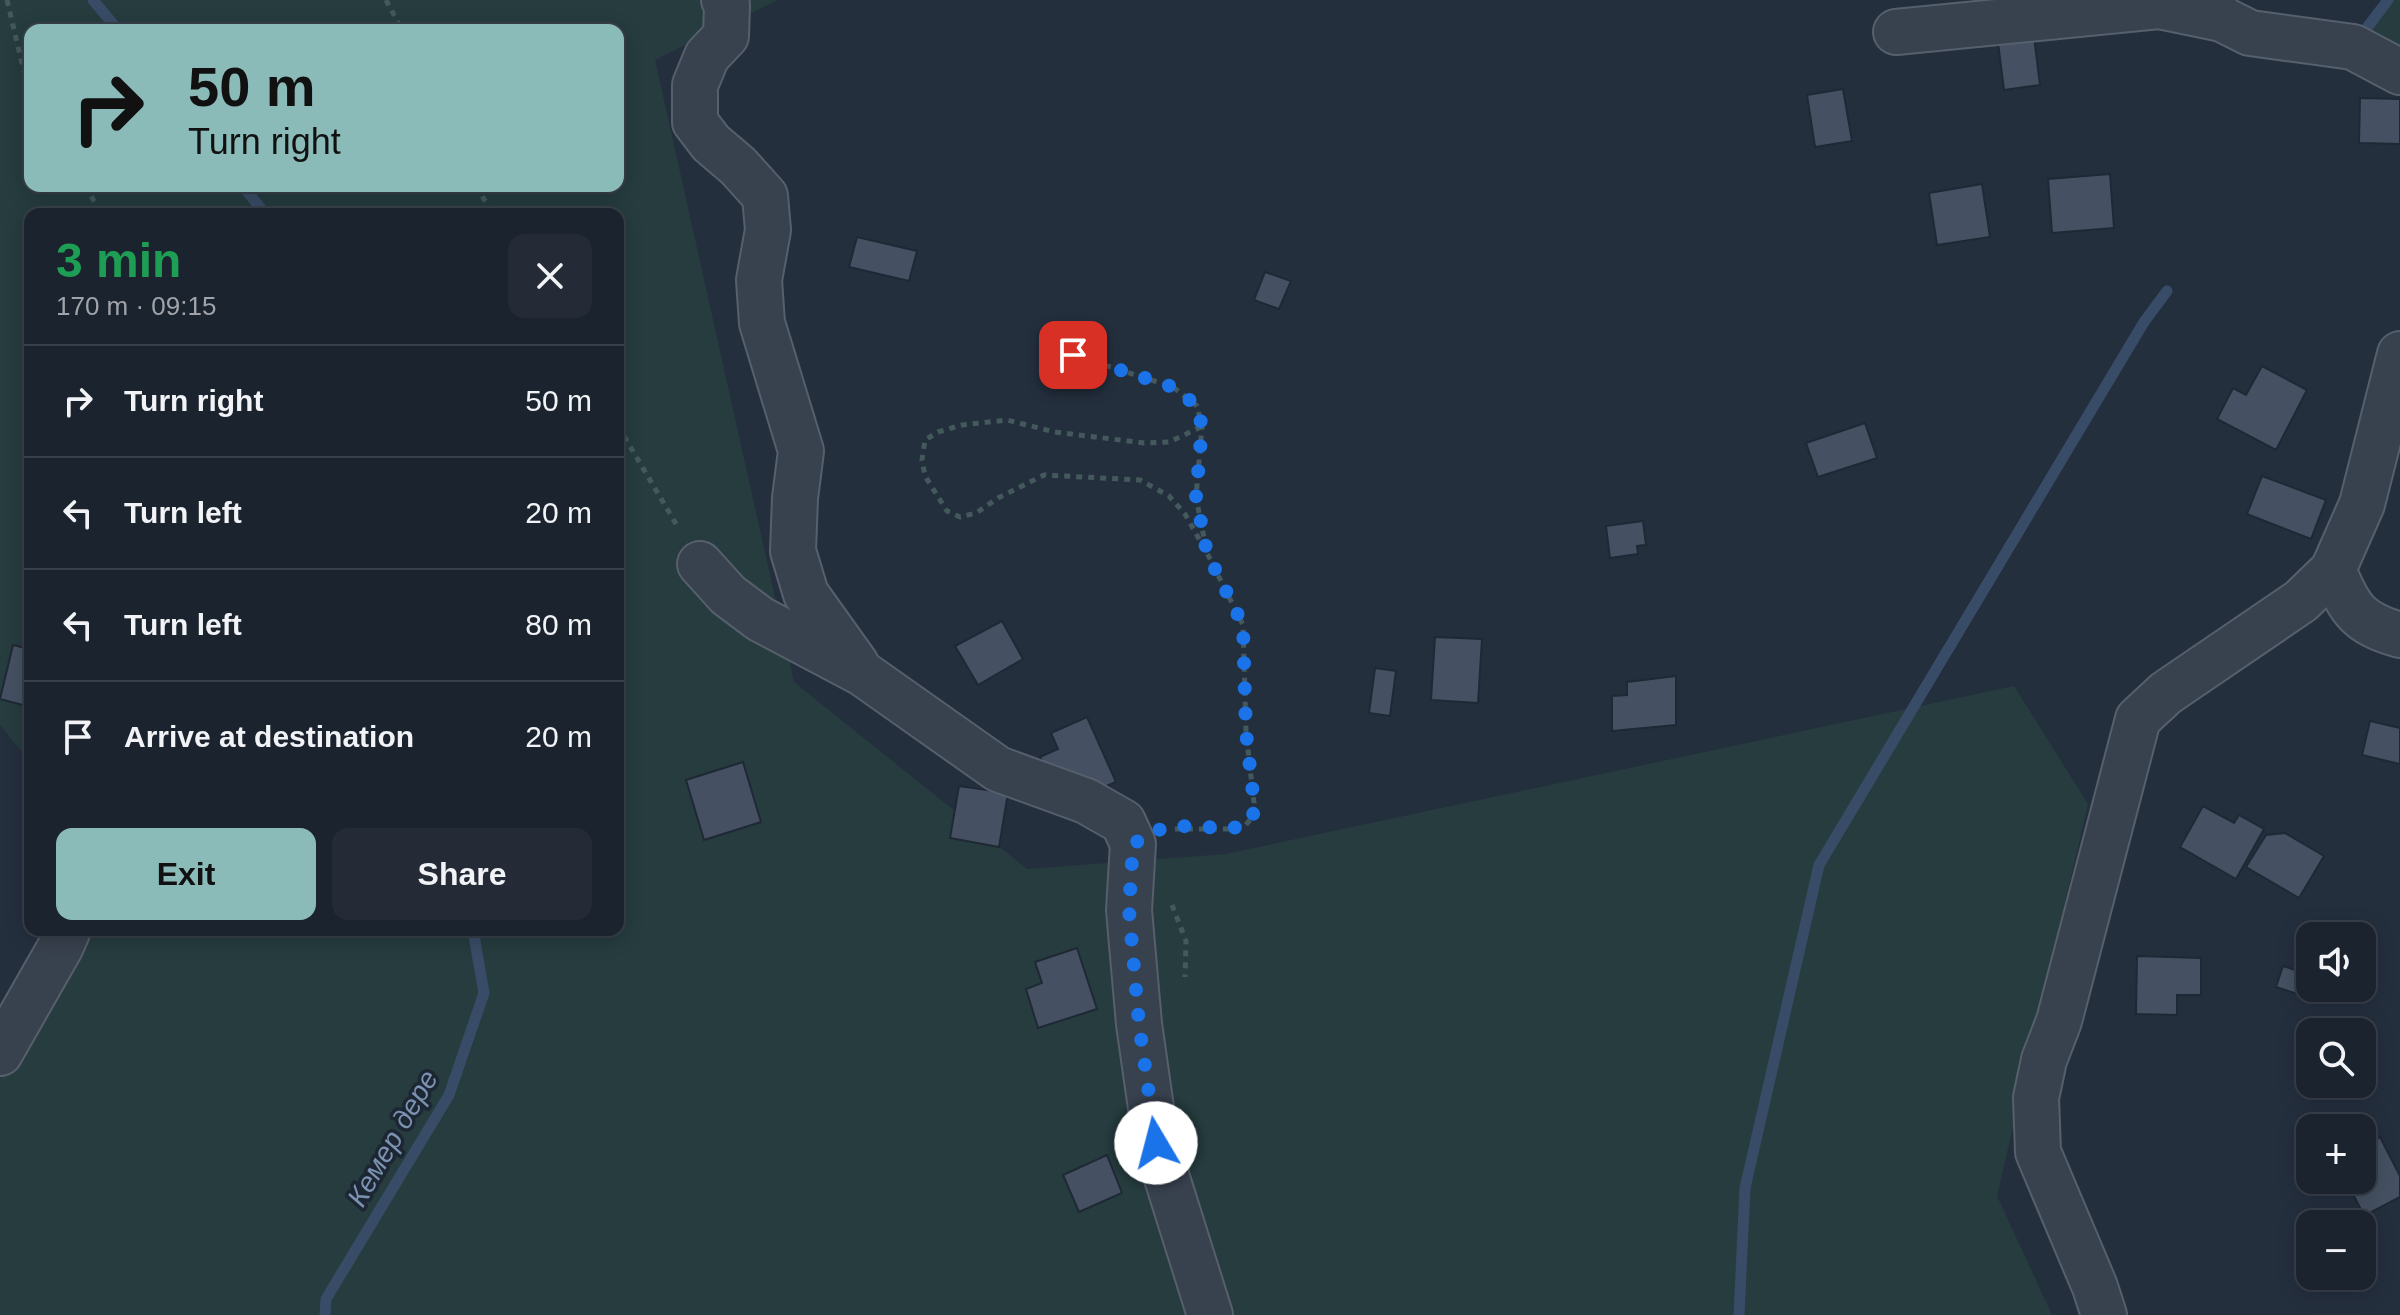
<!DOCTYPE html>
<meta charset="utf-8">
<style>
:root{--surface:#1b232e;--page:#242b36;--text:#f1f3f6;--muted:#a0a4aa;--line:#39404a;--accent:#8bbbb9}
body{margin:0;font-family:Helvetica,sans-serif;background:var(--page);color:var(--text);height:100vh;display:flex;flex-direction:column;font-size:30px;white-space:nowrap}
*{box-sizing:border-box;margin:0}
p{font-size:26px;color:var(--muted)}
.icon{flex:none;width:44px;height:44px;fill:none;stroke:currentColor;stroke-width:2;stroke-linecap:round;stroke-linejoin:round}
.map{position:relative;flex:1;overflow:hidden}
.panel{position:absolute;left:24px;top:208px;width:600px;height:728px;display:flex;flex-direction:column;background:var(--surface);border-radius:16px;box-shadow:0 4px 20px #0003,0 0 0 2px var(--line)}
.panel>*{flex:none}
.top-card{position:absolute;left:24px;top:24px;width:600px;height:168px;border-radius:16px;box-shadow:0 4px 20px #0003,0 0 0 2px var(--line);background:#8bbbb9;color:#111;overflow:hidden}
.tools{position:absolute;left:2296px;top:922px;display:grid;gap:16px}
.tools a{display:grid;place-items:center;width:80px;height:80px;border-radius:16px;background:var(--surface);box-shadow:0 4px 20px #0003,0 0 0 2px var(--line);font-size:40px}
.pin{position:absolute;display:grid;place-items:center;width:68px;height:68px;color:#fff;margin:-34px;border-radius:16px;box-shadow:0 4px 12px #0006}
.me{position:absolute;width:88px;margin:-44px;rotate:352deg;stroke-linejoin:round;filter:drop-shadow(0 0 6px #0008)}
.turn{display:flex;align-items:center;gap:28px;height:168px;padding:0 32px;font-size:36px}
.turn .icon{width:104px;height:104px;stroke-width:2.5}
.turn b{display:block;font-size:56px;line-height:68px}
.round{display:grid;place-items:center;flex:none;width:84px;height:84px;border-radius:16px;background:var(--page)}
.summary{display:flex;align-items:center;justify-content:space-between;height:136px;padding:0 32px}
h1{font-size:48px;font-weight:800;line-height:60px;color:#1e9e55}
.primary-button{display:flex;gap:16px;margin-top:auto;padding:16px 32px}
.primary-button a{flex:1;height:92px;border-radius:16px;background:var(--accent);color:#111;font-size:32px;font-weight:800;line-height:92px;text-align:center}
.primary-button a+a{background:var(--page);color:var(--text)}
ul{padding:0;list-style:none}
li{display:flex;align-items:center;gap:24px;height:112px;padding:0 32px;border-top:2px solid var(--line)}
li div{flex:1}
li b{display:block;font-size:30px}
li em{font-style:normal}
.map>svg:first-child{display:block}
.green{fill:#263c3f;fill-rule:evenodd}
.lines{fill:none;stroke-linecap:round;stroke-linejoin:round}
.stream{stroke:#394c67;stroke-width:11}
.building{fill:#455162;stroke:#1f2835;stroke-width:2}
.minor-casing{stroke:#565f6c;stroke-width:48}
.path{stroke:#44595c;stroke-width:5;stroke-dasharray:6 6;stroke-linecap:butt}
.minor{stroke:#38414e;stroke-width:44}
.route{stroke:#1a73e8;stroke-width:14;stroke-dasharray:0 25.2}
.labels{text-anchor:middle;stroke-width:7;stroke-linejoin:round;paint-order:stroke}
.water-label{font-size:28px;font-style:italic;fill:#7c92b1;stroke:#1d2633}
</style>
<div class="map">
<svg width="2400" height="1315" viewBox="0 0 2400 1315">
<rect width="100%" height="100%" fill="#242f3e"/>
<!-- green -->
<g class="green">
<path d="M0,0H778L655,60L794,682L1027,869L1226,854L2014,686L2088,804L1997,1196L2052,1315H0V1069L48,930H618V214H30V809L22,752L0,725ZM30,30H618V186H30Z"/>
<path d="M2386,0H2400V63L2371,32Z"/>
</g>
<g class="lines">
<!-- stream -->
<g class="stream">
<path d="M93,0L118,30"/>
<path d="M2357,41L2388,0"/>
<path d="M243,186L265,214"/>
<path d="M325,1315L326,1299L449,1095L484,993L473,930"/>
<path d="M1739,1315L1745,1188L1819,865L2144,322L2167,291"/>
</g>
</g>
<!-- building -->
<g class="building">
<path d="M2033,29L2040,85L2004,90L1997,35Z"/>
<path d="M1843,89L1852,141L1815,147L1807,95Z"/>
<path d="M2360,98L2400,99V144L2359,143Z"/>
<path d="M2110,174L2114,228L2052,233L2048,179Z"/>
<path d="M1982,184L1990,237L1937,245L1929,193Z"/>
<path d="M857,237L917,251L909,281L849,267Z"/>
<path d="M1265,272L1291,281L1279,309L1254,300Z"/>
<path d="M2262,366L2307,390L2276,450L2217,419L2233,388L2246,395Z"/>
<path d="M1865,423L1877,458L1818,477L1806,443Z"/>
<path d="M2262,476L2326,500L2311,539L2247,514Z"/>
<path d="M1643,521L1646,545L1637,546L1638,554L1610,558L1606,526Z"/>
<path d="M1002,621L1023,659L978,685L955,646Z"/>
<path d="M1435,637L1482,639L1478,703L1431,700Z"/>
<path d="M13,645L30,649V707L0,699Z"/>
<path d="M1375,668L1396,671L1390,716L1369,713Z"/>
<path d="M1676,676V725L1612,731V696L1627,695V682Z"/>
<path d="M1087,717L1116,782L1082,796L1052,783L1040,757L1058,749L1051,733Z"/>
<path d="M2370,721L2400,728V764L2362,755Z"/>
<path d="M743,762L761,822L704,840L686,780Z"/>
<path d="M959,786L1008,793L999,847L950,838Z"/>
<path d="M2203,806L2234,823L2239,815L2264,829L2236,879L2180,847Z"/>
<path d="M2285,833L2324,856L2299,898L2246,867L2266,835Z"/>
<path d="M1077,948L1097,1009L1038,1028L1026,989L1042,983L1035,962Z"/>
<path d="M2137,956L2201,958V995H2177V1015L2136,1014Z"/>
<path d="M2283,966L2310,975V988H2317L2313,999L2276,987Z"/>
<path d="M2380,1137L2400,1176V1197L2364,1216L2346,1180H2362V1147Z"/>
<path d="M1107,1155L1122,1193L1079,1212L1063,1175Z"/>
</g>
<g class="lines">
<!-- minor casing -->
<g class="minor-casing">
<g id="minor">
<path d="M724,0L727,5L726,36L707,56L695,85V122L711,143L738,166L765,196L768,230L759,280L762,323L801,451L795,498L793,551L806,594L856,664"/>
<path d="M2207,0L2222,19L2250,33L2353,47L2400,72"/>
<path d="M1896,32L2159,6L2222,19"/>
<path d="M2400,354L2362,504L2333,570C2351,610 2356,622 2400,635"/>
<path d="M700,564L728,595L760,619L862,673L998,769L1086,801L1123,822L1133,844L1129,910L1139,1024L1156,1143L1210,1315"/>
<path d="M0,1053L61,946L68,930"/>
<path d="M2104,1315L2095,1287L2038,1152L2036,1098L2044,1060L2059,1021L2138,719L2166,693L2301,601L2333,570"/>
</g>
</g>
<!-- path -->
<g class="path">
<path d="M7,0L30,97"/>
<path d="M386,0L402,30"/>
<path d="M85,186L102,214"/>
<path d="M476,186L493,214"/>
<path d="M1048,347L1173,387L1197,406L1202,427L1196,497L1207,553L1243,625L1246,732L1254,803L1253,816L1245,826L1230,829H1170"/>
<path d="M618,426L679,529"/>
<path d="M1201,427L1169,442L1144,443L1055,432L1007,420L962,425L938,432L925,440L922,460L925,476L947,511L960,517L976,513L998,498L1044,475L1140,480L1169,496L1185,514L1203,546"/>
<path d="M1172,905L1186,941L1185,977"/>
</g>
<!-- minor -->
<use href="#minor" class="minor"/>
</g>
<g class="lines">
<!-- route -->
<path class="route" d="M1073,355L1173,387L1197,406L1202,427L1196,497L1207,553L1243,625L1246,732L1254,803L1253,816L1245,826C1217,832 1182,820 1156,831C1148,835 1140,840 1133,844L1129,910L1139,1024L1156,1143"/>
</g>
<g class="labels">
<!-- water labels -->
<g class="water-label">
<text transform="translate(392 1138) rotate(-60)" y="10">Кемер дере</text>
</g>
</g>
</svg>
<div class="tools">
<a><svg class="icon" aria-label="sound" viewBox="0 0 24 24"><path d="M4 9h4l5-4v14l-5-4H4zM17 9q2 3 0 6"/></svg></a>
<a><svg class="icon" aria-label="search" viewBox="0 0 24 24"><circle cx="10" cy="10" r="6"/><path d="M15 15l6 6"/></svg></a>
<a>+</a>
<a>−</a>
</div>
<div class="pin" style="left:1073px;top:355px;background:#d93025"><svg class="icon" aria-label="arrive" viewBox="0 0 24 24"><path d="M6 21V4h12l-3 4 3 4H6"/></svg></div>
<svg class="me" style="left:1156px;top:1143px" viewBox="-20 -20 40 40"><circle r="19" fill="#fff"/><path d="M0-13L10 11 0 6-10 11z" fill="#1a73e8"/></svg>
<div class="top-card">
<div class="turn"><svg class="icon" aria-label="right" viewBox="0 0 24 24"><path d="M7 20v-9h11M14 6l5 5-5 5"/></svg><div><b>50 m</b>Turn right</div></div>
</div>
<section class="panel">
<div class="summary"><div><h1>3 min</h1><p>170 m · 09:15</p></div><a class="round"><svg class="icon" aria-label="close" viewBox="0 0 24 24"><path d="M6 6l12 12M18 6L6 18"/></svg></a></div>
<ul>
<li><svg class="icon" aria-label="right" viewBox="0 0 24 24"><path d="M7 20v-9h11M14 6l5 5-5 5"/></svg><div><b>Turn right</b></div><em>50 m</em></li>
<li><svg class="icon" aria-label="left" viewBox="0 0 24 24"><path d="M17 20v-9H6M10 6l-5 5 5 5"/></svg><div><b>Turn left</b></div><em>20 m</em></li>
<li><svg class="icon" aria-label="left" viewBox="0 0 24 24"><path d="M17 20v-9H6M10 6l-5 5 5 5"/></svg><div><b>Turn left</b></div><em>80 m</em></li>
<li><svg class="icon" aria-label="arrive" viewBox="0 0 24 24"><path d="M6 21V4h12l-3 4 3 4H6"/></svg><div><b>Arrive at destination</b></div><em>20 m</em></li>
</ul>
<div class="primary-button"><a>Exit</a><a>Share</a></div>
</section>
</div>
